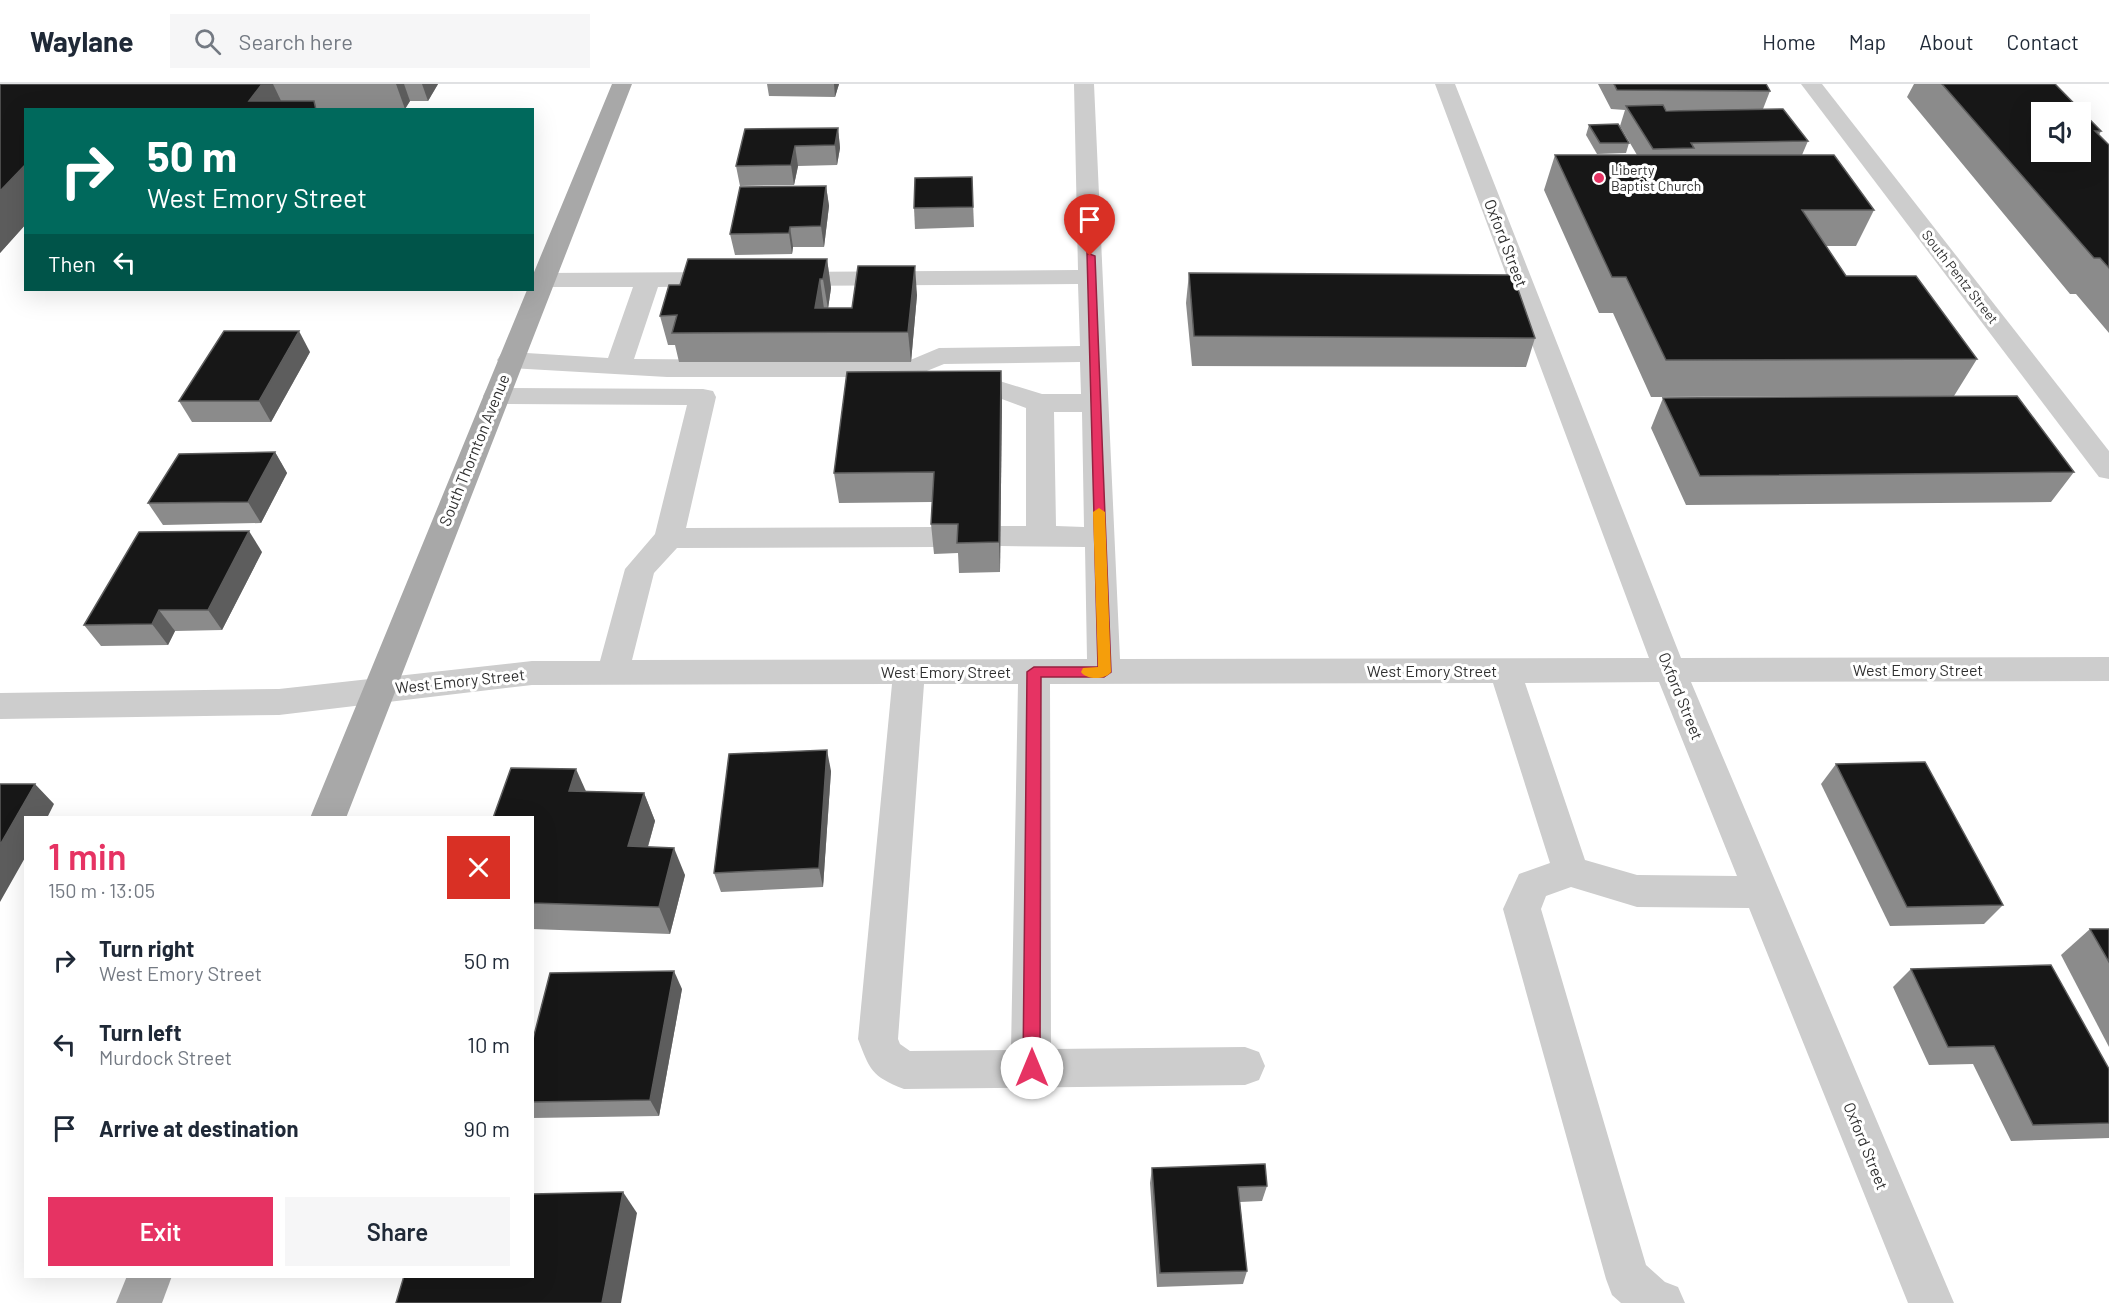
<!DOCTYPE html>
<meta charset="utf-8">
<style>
:root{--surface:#fff;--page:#f6f6f7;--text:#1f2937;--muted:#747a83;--line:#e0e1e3;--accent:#e63363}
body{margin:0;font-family:Barlow,sans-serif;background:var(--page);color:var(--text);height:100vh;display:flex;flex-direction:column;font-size:22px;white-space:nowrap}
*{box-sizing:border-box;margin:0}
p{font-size:20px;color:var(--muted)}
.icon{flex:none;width:33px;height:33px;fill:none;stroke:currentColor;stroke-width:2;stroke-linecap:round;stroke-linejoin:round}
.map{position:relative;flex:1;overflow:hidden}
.panel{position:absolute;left:24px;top:732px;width:510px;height:462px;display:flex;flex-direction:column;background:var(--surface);border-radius:0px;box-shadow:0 6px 24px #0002}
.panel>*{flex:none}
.top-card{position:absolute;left:24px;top:24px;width:510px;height:183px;border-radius:0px;box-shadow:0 6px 24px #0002;background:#00695c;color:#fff;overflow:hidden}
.controls{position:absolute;left:2031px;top:18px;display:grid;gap:12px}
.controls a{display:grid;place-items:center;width:60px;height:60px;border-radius:0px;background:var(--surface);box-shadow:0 6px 24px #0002;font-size:30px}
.pin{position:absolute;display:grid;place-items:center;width:51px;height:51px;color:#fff;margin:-62px -26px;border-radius:50% 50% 50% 0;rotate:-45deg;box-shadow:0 0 6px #0007}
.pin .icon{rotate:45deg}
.me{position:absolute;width:66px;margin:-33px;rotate:0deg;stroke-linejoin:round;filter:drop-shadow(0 0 4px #0008)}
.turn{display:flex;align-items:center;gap:21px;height:126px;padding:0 24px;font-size:27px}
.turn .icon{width:78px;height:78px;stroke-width:2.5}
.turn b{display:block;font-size:42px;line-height:51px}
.then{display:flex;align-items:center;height:57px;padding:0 24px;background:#0003;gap:12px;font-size:22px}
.round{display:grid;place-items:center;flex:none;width:63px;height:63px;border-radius:0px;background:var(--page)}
.summary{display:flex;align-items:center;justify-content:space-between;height:102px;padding:0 24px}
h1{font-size:36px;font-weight:600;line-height:45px;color:var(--accent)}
.primary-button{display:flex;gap:12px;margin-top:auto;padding:12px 24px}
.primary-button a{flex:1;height:69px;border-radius:0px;background:var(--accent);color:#fff;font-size:24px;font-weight:600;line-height:69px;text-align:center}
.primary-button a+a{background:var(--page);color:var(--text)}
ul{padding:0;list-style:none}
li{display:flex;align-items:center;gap:18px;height:84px;padding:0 24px}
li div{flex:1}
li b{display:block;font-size:22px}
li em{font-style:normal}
header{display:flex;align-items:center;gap:36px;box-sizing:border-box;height:84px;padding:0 30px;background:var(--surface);border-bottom:2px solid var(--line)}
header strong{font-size:28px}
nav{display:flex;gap:33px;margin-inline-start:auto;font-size:21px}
.search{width:420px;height:54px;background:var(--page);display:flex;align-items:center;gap:15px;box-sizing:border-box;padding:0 21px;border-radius:0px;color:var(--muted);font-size:22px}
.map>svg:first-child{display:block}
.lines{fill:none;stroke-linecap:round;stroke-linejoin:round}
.minor{fill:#cdcdcd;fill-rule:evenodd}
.major{fill:#a8a8a8;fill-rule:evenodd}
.wall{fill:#8b8b8b;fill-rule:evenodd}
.shaded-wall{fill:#5d5d5d}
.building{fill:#171717;stroke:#5d5d5d;stroke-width:1.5;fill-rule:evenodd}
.route{fill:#e63363;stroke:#962140;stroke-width:1.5}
.slow{fill:#f59e0b}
.poi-dot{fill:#e63363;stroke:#fff;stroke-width:2}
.labels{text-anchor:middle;stroke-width:6;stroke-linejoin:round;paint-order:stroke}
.far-poi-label{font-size:14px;fill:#303030;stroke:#fff;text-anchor:start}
.far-street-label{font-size:14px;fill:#303030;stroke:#fff}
.street-label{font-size:16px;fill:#303030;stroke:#fff}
</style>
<header>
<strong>Waylane</strong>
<div class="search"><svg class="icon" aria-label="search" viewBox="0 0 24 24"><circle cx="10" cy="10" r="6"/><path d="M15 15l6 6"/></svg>Search here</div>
<nav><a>Home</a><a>Map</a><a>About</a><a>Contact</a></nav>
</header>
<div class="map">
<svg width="2109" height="1219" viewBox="0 0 2109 1219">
<rect width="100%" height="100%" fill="#fff"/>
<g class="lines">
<!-- minor -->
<g class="minor">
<path d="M1074,0H1094L1120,575L1649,574L1435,0H1455L1681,574L2109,573V597L1691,598L1954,1219H1908L1749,824L1637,823L1571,803L1546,812L1541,825L1646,1181L1665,1198L1678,1203L1685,1219H1621L1612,1211L1606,1195L1503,825L1519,790L1550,779L1493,599L1050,600L1051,965L1245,963L1259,968L1265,982L1259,996L1245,1001L904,1005C871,992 870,986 858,955L892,600L532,601L279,631L0,635V609L279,605L532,577H600L625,485L655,450L687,321L496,320L486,318L483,312L486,306L496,304L703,305L713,307L716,313L686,444L935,443L946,446L950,453L946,460L935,463L677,464L654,489L632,576L1087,575L1085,463L1001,462L990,459L986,452L990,445L1001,442H1026V324L991,311L958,312L949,310L945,304L949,298L993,295L1042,310H1081L1080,278L944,280L912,293H667L510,284L501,282L497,276L501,270L510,268L608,274L633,203H542L533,201L532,192L542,189L726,188L735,190L738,195L735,200L726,202L658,203L634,275L908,277L939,264L1080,262L1078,200L784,202L775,200L772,195L775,190L784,188L1078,186ZM1054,328H1082L1084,443L1056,442ZM1659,598L1737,792L1637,791L1585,776L1525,599ZM924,600H1018L1011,966L910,967L900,960L898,955Z"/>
<path d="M1801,0H1822L2109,367V395L2099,393Z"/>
</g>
<!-- major -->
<g class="major">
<path d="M612,0H632L346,734H310L527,206H532V193Z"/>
<path d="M127,1192H172L162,1219H116Z"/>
</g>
</g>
<!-- wall -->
<g class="wall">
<path d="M0,0H438L428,17H410L405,25L26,26V140L0,169Z"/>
<path d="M767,0H839L835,13L769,12Z"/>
<path d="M1598,0H1766L1770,7L1763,25L1808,57L1802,71L1874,126L1856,162H1826L1846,192L1977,275L1954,312L2074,388L2051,418L1686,421L1651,344L1663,314L1940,312L1651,313L1613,229H1599L1544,106L1555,71H1637L1620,42L1625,26L1611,25ZM1666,26H1707L1666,27Z"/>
<path d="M1914,0H2055L2101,47L2099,51L2109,61V249L2076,210H2070L1907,13Z"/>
<path d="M1589,41L1629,59L1626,69L1597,70L1586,51Z"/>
<path d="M838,44L840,64L837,81L798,82L794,101L740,102L736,82Z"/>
<path d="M972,93L974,143L915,145L914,124Z"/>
<path d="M826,102L829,122L824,163H793L792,170L735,171L730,150Z"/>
<path d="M827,175L831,204L828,224H852L917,211L911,278H679L675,261H668L660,232L680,201Z"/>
<path d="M1189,189L1535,254L1526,283L1192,282L1186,219Z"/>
<path d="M310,268L271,338H192L179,317Z"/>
<path d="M1001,287L1002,316L1000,488L959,489L958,469L934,470L931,440L932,418L839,419L834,389Z"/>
<path d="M275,368L287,389L261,439L163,441L148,419Z"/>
<path d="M262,468L222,546L175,547L168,561L101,562L84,541Z"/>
<path d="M1836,680L2003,821L1984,840L1890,842L1821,700Z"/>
<path d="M831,687L823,803L721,808L714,789Z"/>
<path d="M586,707L644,709L655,737L648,763L685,791L670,850L532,845V734Z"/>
<path d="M2090,845H2109V963L2061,871Z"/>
<path d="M1911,885L2109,985V1054L2011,1057L1973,980L1929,981L1893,903Z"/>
<path d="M682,905L659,1032L532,1034V959Z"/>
<path d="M1152,1084L1267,1102L1262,1117L1240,1118L1247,1187L1243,1200L1157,1203L1150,1099Z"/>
</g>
<!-- shaded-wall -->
<g class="shaded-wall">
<path d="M262,0H273L285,25L249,17Z"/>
<path d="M396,0H404L410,17L405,25Z"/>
<path d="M422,0H438L428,17Z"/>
<path d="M834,0H839L835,13Z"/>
<path d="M838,44L840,64L837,81L835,61Z"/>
<path d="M795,62L798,82L794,101L791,81Z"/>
<path d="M26,80V140L0,169V107Z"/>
<path d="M826,102L829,122L824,163L821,142Z"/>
<path d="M790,143L793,163L792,170L789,149Z"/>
<path d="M827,175L831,204L828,225L823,195Z"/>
<path d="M915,182L917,211L911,278L908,248Z"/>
<path d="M820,195L824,225L815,224Z"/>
<path d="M299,247L310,268L271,338L259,317Z"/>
<path d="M1001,287L1002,316L1000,488L999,458Z"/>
<path d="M275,368L287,389L261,439L248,418Z"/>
<path d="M249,447L262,468L222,546L208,526Z"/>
<path d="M159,526L175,547L168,561L152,540Z"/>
<path d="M827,666L831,687L823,803L819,784Z"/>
<path d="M576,685L589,714L569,707Z"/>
<path d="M35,700L54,720L47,734H26V772L0,818V761Z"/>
<path d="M644,709L655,737L640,790L628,762Z"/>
<path d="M674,764L685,791L670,850L659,823Z"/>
<path d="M674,887L682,905L659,1032L650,1016Z"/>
<path d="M623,1108L637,1129L621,1219H602Z"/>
</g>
<!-- building -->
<g class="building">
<path d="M0,0H262L249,17H314L316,26H26V80L0,107Z"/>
<path d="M1614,0H1766L1770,7L1617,6Z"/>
<path d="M1942,0H2055L2101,47H2095L2109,61V184L2100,174H2094ZM2042,28H2080V68H2042Z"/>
<path d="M1663,21L1666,27L1783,25L1808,57L1691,59L1694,64L1653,65L1626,22Z"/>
<path d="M1618,40L1629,59H1600L1589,41Z"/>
<path d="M838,44L835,61L795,62L791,81L736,82L745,45Z"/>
<path d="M1555,71H1834L1874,126H1802L1846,192H1916L1977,275L1666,276L1626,193H1612Z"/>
<path d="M972,93L973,123L914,124L915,94Z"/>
<path d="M826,102L821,142L790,143L789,149L730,150L740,103Z"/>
<path d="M688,175H827L823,195H820L815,224H852L858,182H915L908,248L672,249L677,231L660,232L669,201H680Z"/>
<path d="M1189,189L1513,191L1535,254L1194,252Z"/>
<path d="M224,247H299L259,317H179Z"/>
<path d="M1001,287L999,458L957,459L958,440H931L934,388L834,389L847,288Z"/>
<path d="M2017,312L2074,388L1700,392L1663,314Z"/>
<path d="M275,368L248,418L148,419L179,370Z"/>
<path d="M249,447L208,526H159L152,540L84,541L139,448Z"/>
<path d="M827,666L819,784L714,789L729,670Z"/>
<path d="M1925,678L2003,821L1907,823L1836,680Z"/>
<path d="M511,684L576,685L569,707L644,709L628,762L674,764L659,823L532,819V734H493Z"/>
<path d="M0,700H35L0,761Z"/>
<path d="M2090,845H2109V878Z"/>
<path d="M2051,881L2109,985V1039L2033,1041L1994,962L1948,963L1911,885Z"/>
<path d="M674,887L650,1016L532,1018V959L550,889Z"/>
<path d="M1265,1080L1267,1102L1238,1103L1247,1187L1160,1189L1152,1084Z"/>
<path d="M623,1108L602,1219H396L404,1192H532V1110Z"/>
</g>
<!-- route -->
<path class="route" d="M1087,169L1095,172L1111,588L1104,593H1041L1040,984L1037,989L1032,992L1026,989L1023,984L1027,588L1034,583H1098Z"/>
<!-- slow -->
<path class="slow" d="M1099,424L1105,428L1111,588C1105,596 1087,596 1081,588L1083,584L1098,583L1093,428Z"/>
<!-- markers -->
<circle class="poi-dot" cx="1599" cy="94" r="6"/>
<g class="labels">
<!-- far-poi labels -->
<g class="far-poi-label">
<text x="1611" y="91">Liberty<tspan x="1611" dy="16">Baptist Church</tspan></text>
</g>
<!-- far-street labels -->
<g class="far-street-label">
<text transform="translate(1960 193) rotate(52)" y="5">South Pentz Street</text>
</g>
<!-- street labels -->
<g class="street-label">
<text transform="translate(1506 159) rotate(69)" y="6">Oxford Street</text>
<text transform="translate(474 366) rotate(-68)" y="6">South Thornton Avenue</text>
<text x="1918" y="592">West Emory Street</text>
<text x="1432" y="593">West Emory Street</text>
<text x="946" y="594">West Emory Street</text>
<text transform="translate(460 597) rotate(-6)" y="6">West Emory Street</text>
<text transform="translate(1681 612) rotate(68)" y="6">Oxford Street</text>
<text transform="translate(1866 1062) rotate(68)" y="6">Oxford Street</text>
</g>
</g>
</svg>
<div class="controls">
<a><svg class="icon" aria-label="sound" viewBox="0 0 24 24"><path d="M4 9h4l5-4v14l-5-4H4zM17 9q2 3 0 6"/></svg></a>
</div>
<div class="pin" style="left:1090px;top:172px;background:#d93025"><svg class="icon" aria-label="arrive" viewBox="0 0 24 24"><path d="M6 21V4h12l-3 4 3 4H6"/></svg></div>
<svg class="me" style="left:1032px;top:984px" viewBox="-20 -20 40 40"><circle r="19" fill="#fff"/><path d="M0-13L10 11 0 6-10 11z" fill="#e63363"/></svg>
<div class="top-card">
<div class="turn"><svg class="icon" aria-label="right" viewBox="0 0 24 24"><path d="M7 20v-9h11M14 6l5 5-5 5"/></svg><div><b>50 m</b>West Emory Street</div></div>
<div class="then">Then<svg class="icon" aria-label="left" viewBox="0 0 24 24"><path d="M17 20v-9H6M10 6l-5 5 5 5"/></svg></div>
</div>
<section class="panel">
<div class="summary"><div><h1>1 min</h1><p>150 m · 13:05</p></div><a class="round" style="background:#d93025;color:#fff"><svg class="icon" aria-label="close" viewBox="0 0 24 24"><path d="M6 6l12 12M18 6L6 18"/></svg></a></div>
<ul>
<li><svg class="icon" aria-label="right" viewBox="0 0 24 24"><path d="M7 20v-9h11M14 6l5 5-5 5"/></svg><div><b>Turn right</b><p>West Emory Street</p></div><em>50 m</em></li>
<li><svg class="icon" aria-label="left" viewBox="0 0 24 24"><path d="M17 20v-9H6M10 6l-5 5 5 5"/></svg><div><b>Turn left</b><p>Murdock Street</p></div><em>10 m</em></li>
<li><svg class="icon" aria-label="arrive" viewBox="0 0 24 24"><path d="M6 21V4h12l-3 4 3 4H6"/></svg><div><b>Arrive at destination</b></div><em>90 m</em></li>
</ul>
<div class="primary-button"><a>Exit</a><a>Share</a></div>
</section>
</div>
